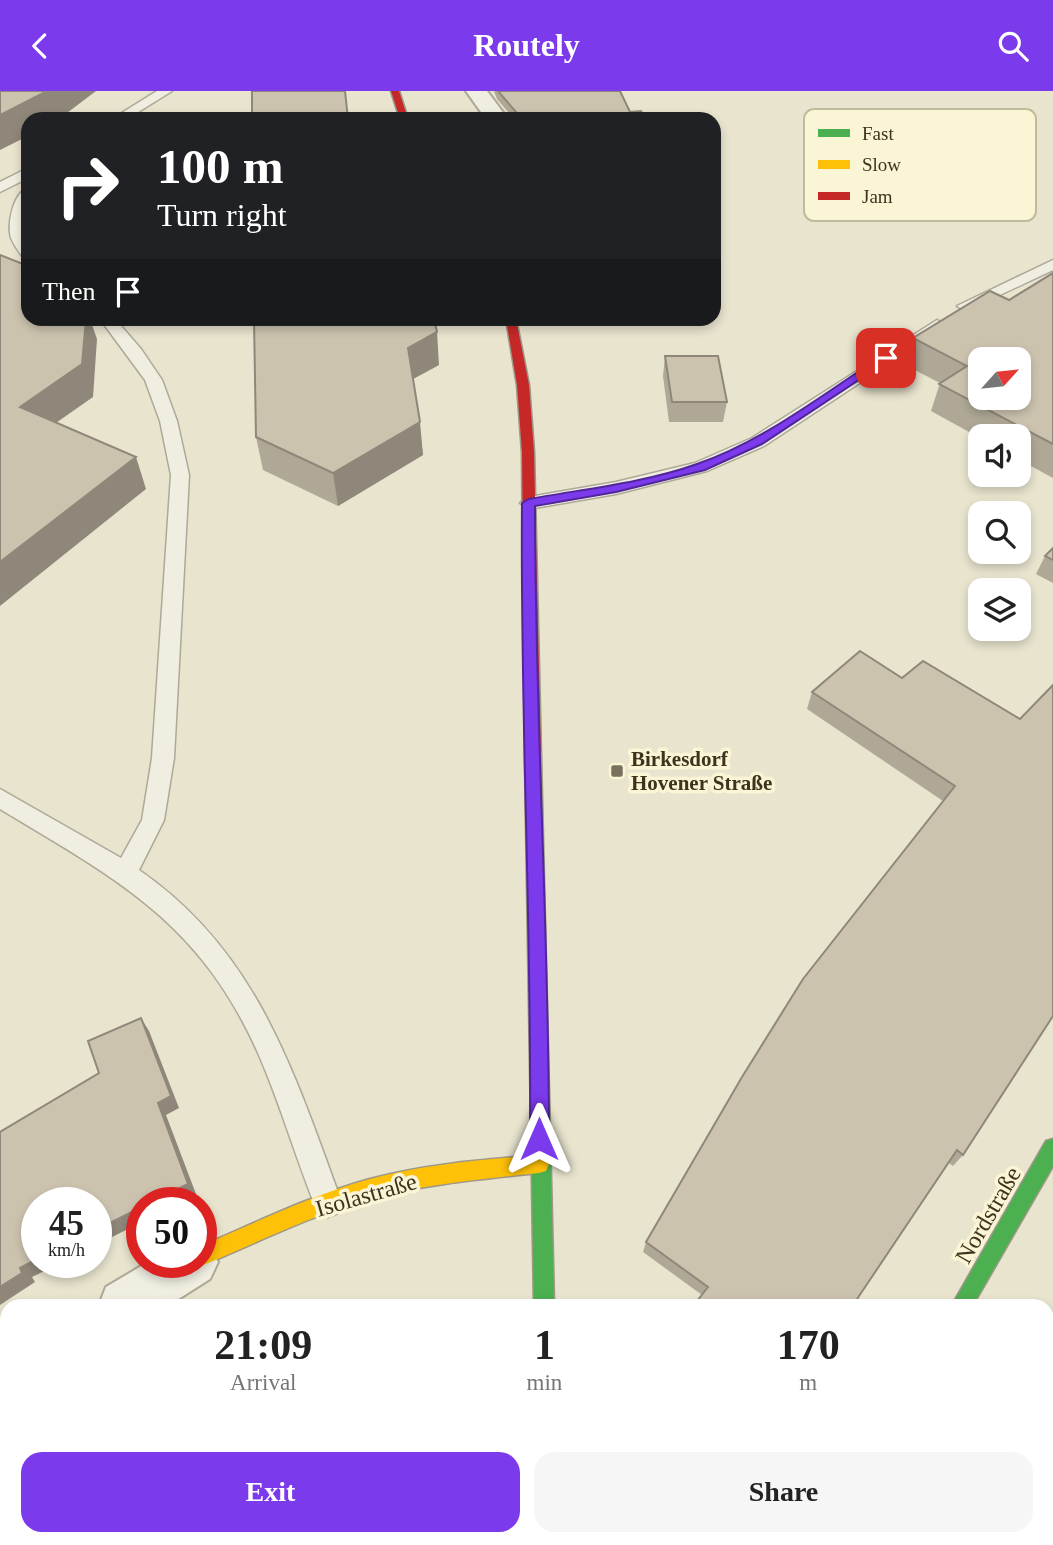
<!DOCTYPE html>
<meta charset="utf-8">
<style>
:root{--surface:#fff;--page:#f6f6f6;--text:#222;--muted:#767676;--accent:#7c3aed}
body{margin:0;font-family:Georgia,serif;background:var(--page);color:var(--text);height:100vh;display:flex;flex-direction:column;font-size:26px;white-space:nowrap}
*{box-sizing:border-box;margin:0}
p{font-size:23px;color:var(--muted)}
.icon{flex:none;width:38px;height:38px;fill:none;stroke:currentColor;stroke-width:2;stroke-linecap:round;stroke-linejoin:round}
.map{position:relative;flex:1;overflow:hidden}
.panel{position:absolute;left:0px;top:1208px;width:1054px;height:247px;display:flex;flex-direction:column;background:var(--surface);border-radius:21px 21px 0 0;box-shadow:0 4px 10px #0003}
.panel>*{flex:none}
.banner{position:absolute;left:21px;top:21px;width:700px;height:214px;border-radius:21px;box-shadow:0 4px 10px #0003;background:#202124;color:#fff;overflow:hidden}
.needle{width:46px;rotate:63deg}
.fabs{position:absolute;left:968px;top:256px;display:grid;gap:14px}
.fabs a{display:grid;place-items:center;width:63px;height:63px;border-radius:14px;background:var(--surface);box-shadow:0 4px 10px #0003;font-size:35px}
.speed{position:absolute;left:21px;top:1096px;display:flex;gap:14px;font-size:35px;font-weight:700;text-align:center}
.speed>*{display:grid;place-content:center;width:91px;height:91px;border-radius:50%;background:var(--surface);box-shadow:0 4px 10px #0003;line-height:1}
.speed small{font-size:18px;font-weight:400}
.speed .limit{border:10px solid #d22;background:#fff;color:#111}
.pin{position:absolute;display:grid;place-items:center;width:60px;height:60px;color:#fff;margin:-30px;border-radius:14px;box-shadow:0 4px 10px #0006}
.me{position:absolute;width:77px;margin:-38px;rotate:0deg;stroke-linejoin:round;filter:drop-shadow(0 0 5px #0008)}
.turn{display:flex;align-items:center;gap:24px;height:147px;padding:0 21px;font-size:32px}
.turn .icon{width:91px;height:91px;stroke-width:2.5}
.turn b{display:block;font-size:49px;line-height:60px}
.then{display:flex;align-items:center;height:66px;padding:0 21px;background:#0003;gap:14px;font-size:26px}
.eta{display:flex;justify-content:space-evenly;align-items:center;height:119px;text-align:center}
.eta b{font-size:42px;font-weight:700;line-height:49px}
.primary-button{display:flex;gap:14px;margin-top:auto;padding:14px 21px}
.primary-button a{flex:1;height:80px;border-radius:21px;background:var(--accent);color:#fff;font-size:28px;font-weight:700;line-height:80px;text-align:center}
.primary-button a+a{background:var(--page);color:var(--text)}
header{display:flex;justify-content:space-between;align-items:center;height:91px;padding:0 21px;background:var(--accent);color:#fff;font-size:32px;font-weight:700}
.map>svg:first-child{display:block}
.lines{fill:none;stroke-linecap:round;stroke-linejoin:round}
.lane-casing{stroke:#ada997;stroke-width:3}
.street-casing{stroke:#ada997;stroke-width:4}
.fast-casing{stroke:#9d9887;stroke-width:3}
.slow-casing{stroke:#9d9887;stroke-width:3}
.jam-casing{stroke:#9d9887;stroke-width:3}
.lane{fill:#f0ede1;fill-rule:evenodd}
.street{fill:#f0ede1;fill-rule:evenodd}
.fast{fill:#4caf50;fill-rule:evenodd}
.slow{fill:#ffc107;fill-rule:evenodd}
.jam{fill:#c62828;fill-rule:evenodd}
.wall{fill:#afa896}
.shaded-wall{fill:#8f887a}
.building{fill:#ccc3af;stroke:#8f887a;stroke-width:2;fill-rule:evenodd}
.route{fill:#7c3aed;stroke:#51269a;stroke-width:2}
.poi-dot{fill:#7a715c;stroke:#f9f5d5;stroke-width:2.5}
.labels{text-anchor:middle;stroke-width:7;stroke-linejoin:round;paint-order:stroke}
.poi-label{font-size:21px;font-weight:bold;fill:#3e331e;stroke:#f9f5d5;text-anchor:start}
.near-street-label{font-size:24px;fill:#3e331e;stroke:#f9f5d5}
.key{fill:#f9f5d5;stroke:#c1bb9e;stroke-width:2}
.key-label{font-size:19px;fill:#3e331e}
</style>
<header><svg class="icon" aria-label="back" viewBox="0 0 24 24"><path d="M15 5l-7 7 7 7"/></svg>Routely<svg class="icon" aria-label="search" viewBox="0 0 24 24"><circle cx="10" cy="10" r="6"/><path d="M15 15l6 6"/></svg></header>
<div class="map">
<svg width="1053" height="1454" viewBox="0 0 1053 1454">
<rect width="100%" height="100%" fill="#e8e4ce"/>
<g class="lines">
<!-- lane casing -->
<g class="lane-casing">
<g id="lane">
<path d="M157,0H172L127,28H112Z"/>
<path d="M28,77V87L0,101V91Z"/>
<path d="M28,97L24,133L28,167L23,166C18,160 14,154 11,147C7,133 13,102 28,97Z"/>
<path d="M1053,169V179L970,218L965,220L957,215Z"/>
<path d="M100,228H115L141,258L162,289L177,330L189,384L174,667L164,729L139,779C258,861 294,982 342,1112L338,1122L328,1126L318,1122C296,1069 281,1014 258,962C199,830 118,789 0,718V698L121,767L142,729L152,667L171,384L160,330L145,289Z"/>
<path d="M937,229L945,234L943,237L764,355L707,380L616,403L529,418L520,412L529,406L616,391L695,372L752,347Z"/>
</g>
</g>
<!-- street casing -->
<g class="street-casing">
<g id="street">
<path d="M466,0H487L508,28H486Z"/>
<path d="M201,1150L210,1154L218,1171L210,1188L169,1214H99L106,1196L148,1171H201Z"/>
<path d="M7,1263V1317L0,1320V1266Z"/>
</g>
</g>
<!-- fast casing -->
<g class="fast-casing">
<g id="fast">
<path d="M533,661L541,667L554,1214H534L525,667Z"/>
<path d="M1053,1048V1075L973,1214H952L1046,1050Z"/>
<path d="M580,1447H604L607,1454H582Z"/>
</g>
</g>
<!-- slow casing -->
<g class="slow-casing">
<g id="slow">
<path d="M539,1064L546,1066L549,1073L546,1080L539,1082C482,1088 425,1093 370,1108C311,1124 257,1152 201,1175L193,1171H201V1155C257,1131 312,1104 370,1088C425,1073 482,1069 539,1064Z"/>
<path d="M817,1447H840L838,1454H814Z"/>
</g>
</g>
<!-- jam casing -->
<g class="jam-casing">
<g id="jam">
<path d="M391,0H399L408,28H400Z"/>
<path d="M506,228H516L529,294L534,361L541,667L533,673L525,667L522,361L517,294Z"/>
<path d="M523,1447H546V1454H522Z"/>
</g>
</g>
<!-- lane -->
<use href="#lane" class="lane"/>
<!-- street -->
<use href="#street" class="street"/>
<!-- fast -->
<use href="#fast" class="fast"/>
<!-- slow -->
<use href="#slow" class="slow"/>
<!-- jam -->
<use href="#jam" class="jam"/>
</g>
<!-- wall -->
<g class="wall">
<path d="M494,0H620L630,21L645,28H514L497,8Z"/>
<path d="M1053,182V387L1018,368V345H980V347L931,320L940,292L905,274L913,247L1009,209Z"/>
<path d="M665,265L727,311L723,331H669L663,285Z"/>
<path d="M439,274L413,288L423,364L338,415L263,379L256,346Z"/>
<path d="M1053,457V492L1036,483L1045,465Z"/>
<path d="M902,587L1020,628L963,1064L953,1075L949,1072L702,1204L643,1161L646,1151L943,710L807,618L812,601Z"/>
<path d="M1053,1278V1454H957L961,1447H1046V1290Z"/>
</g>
<!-- shaded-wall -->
<g class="shaded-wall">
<path d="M47,0H96L59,28H28V45L0,59V24Z"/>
<path d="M86,228H90L97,248L93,306L33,348L20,316Z"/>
<path d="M437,241L439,274L411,289L408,257Z"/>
<path d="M420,331L423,364L338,415L333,382Z"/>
<path d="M136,366L146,398L0,515V471Z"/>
<path d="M141,927L149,940L179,1017L166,1024L196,1103L181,1111H151L158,1012Z"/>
<path d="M142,1116V1131L96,1154V1139Z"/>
<path d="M37,1168V1171H63L32,1186L35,1191L0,1214V1196L20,1177Z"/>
</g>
<!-- building -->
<g class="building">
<path d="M0,0H47L0,24Z"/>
<path d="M252,0H345L348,28H196L252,25Z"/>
<path d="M498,0H620L630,21L641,20L645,28H522Z"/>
<path d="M0,164L28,175V228H86L82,273L20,316L136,366L0,471Z"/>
<path d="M1053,182V353L939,293L967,275L913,247L990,200L1009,209ZM980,268H1018V306H980Z"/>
<path d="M254,228H434L437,241L408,257L420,331L333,382L256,346Z"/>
<path d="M665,265H718L727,311H672Z"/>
<path d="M1053,457V469L1045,465Z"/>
<path d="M860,560L902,587L923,570L1020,628L1053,594V925L963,1064L957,1059L853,1214H694L708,1196L646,1151L742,986L803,888L955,695L812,601Z"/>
<path d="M141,927L171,1005L158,1012L188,1093L151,1111H142V1116L96,1139V1111H37V1168L20,1177L22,1182L0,1196V1041L99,982L88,950Z"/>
<path d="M1053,1299V1454H969L973,1447H1046V1311Z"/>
</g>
<!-- route -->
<path class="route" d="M882,265L892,267L762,353L705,379L616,401L535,415C535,626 549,837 549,1048L546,1055L539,1058L533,1055L530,1048C532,836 520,624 522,412L529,408C584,398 644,392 697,373C764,350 823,303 882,265Z"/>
<!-- markers -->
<rect class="poi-dot" x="610" y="673" width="14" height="14" rx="3.5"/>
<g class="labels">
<!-- poi labels -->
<g class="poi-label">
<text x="631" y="675">Birkesdorf<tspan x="631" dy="24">Hovener Straße</tspan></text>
</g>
<!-- near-street labels -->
<g class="near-street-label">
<text transform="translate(366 1104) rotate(-16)" y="8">Isolastraße</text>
<text transform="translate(988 1124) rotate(-60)" y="8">Nordstraße</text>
</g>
</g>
<!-- legend -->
<rect x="804" y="18" width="232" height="112" rx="10" class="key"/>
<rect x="818" y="38" width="32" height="8" fill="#4caf50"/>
<rect x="818" y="69" width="32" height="9" fill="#ffc107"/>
<rect x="818" y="101" width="32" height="8" fill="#c62828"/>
<g class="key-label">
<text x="862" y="49">Fast</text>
<text x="862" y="80">Slow</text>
<text x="862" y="112">Jam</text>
</g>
</svg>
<div class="fabs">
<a><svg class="needle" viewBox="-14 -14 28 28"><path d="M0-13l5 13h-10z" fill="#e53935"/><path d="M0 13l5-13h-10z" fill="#767676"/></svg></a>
<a><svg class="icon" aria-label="sound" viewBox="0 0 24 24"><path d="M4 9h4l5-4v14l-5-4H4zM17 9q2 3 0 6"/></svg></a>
<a><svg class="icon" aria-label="search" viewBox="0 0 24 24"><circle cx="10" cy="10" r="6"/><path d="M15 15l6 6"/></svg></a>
<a><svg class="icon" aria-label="layers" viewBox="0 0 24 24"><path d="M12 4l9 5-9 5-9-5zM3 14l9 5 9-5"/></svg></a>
</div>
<div class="speed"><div>45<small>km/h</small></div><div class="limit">50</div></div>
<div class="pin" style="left:886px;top:267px;background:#d93025"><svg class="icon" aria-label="arrive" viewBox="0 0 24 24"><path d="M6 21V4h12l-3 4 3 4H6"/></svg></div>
<svg class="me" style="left:539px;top:1048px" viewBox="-20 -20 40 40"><path d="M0-17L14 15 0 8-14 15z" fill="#7c3aed" stroke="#fff" stroke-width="4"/></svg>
<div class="banner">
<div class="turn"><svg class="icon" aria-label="right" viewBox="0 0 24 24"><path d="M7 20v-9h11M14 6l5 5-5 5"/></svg><div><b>100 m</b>Turn right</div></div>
<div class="then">Then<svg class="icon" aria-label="arrive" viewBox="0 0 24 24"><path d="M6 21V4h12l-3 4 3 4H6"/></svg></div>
</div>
<section class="panel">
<div class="eta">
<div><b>21:09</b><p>Arrival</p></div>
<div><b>1</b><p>min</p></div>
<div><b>170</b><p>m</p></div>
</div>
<div class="primary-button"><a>Exit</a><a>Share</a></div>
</section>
</div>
